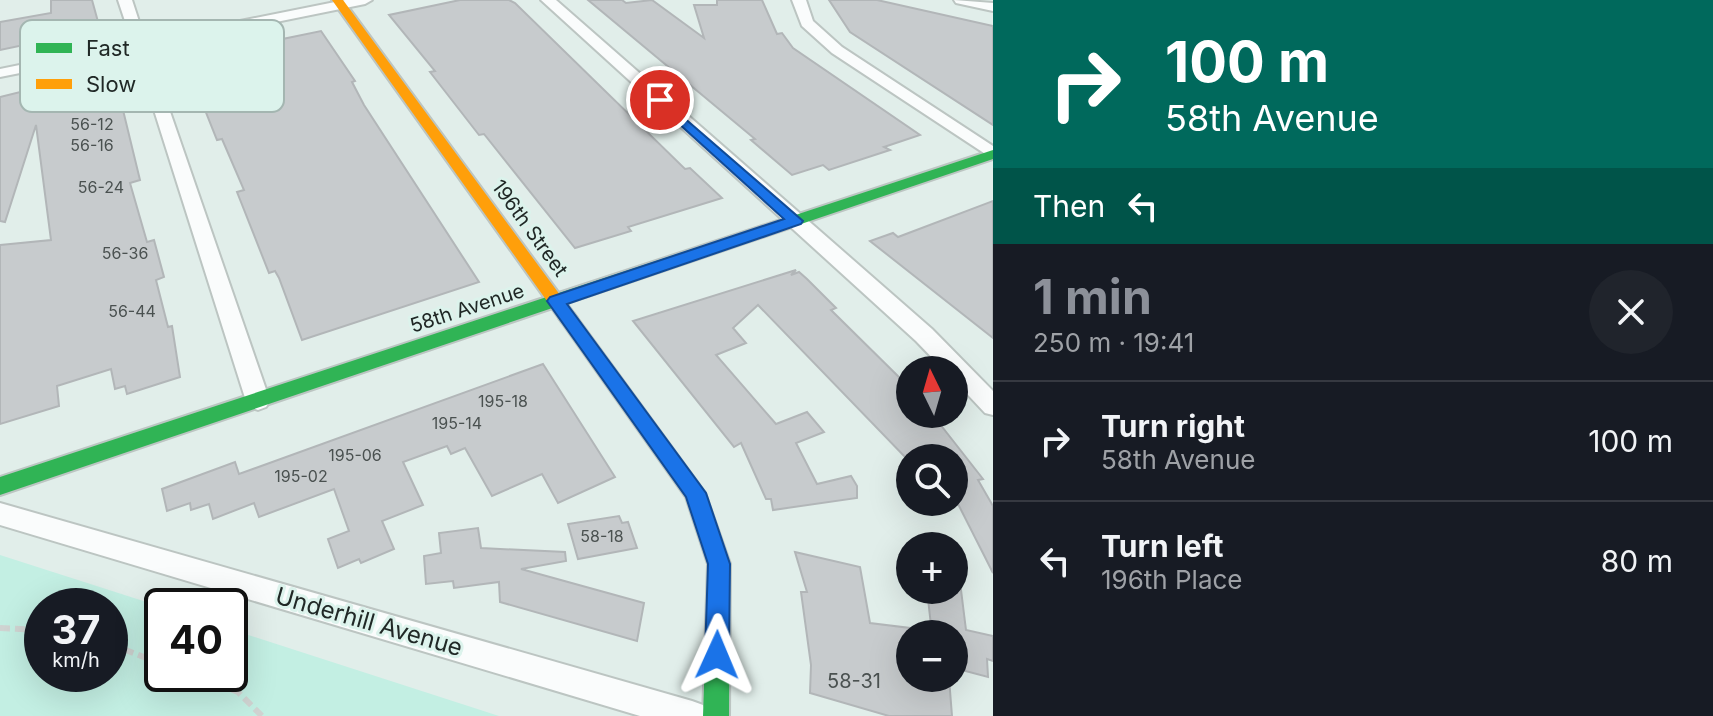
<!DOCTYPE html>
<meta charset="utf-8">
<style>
:root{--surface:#171b24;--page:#20242c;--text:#f1f3f6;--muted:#9ea1a6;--line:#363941;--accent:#8c9099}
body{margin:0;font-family:Inter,sans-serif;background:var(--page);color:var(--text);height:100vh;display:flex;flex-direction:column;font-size:30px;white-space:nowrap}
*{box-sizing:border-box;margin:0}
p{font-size:26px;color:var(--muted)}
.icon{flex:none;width:44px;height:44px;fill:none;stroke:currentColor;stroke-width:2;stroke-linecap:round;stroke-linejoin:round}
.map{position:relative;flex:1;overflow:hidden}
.side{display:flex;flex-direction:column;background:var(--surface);width:720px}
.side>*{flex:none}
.hud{background:#00695c;color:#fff;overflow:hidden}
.needle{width:52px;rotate:355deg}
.controls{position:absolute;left:896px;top:356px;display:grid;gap:16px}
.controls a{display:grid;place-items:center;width:72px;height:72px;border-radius:50%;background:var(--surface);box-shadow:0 8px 32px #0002;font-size:40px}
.speed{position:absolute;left:24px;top:588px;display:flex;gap:16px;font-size:40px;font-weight:700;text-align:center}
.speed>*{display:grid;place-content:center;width:104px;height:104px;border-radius:50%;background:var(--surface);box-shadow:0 8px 32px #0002;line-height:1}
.speed small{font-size:20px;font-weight:400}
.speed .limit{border:4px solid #111;border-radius:12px;background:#fff;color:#111}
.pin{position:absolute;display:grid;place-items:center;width:68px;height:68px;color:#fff;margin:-34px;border:4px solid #fff;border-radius:50%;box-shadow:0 2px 8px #0007}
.me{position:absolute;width:88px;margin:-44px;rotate:1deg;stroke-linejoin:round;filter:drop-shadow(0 0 6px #0008)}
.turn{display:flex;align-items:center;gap:28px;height:168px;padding:0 40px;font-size:36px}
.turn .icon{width:104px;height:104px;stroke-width:2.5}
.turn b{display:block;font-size:56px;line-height:68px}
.then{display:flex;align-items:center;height:76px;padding:0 40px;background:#0003;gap:16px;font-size:30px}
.round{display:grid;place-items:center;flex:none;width:84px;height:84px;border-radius:42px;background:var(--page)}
.head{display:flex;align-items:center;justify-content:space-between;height:136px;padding:0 40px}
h1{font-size:48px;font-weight:700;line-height:60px;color:var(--accent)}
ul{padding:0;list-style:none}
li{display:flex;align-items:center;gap:24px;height:120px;padding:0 40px;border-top:2px solid var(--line)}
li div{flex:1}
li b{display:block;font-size:30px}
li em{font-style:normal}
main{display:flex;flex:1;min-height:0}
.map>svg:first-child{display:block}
.green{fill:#c3efe3;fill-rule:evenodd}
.building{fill:#c7cbcd;stroke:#b2b6b8;stroke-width:2}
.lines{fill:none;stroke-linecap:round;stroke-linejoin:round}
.street-casing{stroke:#bcc5c2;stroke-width:4}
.fast-casing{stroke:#bcc5c2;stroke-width:4}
.slow-casing{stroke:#bcc5c2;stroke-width:4}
.path{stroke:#d0d4d2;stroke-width:6;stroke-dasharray:10 5;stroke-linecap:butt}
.street{fill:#fafcfc;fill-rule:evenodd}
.fast{fill:#30b455;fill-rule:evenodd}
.slow{fill:#ff9f0a;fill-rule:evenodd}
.route{fill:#1a73e8;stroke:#114b97;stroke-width:2}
.labels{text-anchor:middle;stroke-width:6;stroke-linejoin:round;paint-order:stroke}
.number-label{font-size:16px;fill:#4a5150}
.street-label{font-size:20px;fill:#202826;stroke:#dcf3ec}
.near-number-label{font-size:20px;fill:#4a5150}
.near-street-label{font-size:24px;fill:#202826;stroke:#dcf3ec}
.key{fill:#dcf3ec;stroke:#a4b6b1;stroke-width:2}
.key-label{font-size:22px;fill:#202826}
</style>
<main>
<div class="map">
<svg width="993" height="716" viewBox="0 0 993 716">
<rect width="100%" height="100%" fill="#e1eeea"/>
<!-- green -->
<path class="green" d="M0,555L162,607V674H230V629L499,716H0ZM42,606H110V674H42Z"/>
<!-- building -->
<g class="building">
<path d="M51,0H92L100,29L0,50V22L51,13Z"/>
<path d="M460,0H509L515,3L685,169L690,168L722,198L628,227L631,231L575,248L484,134L479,135L430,72L435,71L389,15Z"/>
<path d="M588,0H622L626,3L652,0L704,38L694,5H717V0H762L777,34L782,33L793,48L920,135L884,147L890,150L829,170L823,165L792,175L751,140L755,139Z"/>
<path d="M829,0H877L993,26V125L850,32Z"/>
<path d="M321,31L355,81L352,82L364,105L479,282L302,340L279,278L275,271L269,273L237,192L244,190L222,139L217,140L197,90L193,91L181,60Z"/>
<path d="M114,73L140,180L130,183L147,242L154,240L164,277L156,280L168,327L172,326L180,377L127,394L125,386L115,389L111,369L57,386L59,406L0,424V245L51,240L36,125L5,222L0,221V97L77,78Z"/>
<path d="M993,201V338L870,241L893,233L898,237Z"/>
<path d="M796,270L791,275L799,272L807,279L836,308L831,310L910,388V414H932L983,479L978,480L993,506V573L954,496V458H906L758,305L733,328L746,343L716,355L776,424L807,412L824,432L796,443L817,484L851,476L857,486V498L773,510L771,499H766L741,443L734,447L633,321Z"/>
<path d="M543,364L615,477L558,503L542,474L492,496L465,448L451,454L447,446L403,462L423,505L382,521L394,549L361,563L359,559L338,568L328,539L349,531L334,489L259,517L254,503L213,519L209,504L191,510L190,503L167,511L162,489L235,462L239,474Z"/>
<path d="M619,516L622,523L628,522L637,548L578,559L568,524Z"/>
<path d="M478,528L481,548L565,552L566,561L521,569L644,603L637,641L500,602L499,582L454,588L453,581L426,584L424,556L441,553L439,533Z"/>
<path d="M795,552L860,567L870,623L910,628V678H949L952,716H889L810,693L811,665L801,592H807Z"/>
<path d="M927,590H961L966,630L993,636V661L987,659L988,677L954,668V634H932Z"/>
</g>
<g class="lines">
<!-- street casing -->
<g class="street-casing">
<g id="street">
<path d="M118,0H132L145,40L345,0H372L365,4L148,48L270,401L266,407L258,410L250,407L246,401L135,50L0,77V69L132,42Z"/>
<path d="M541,0H556L932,329L993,391V415L985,413L954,380V370H944L916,341Z"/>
<path d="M792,0H806L813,21L842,47L993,146V159L832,53L802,26Z"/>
<path d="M954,0L993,3V11L956,3Z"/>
<path d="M0,503L692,701L703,705L707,716H640L0,525Z"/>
</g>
</g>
<!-- fast casing -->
<g class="fast-casing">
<g id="fast">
<path d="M993,150V159L0,495V477Z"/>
<path d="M568,312L574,314L705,493L730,564L729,716H703L708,564L686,497L562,322L559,318L562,314Z"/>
</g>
</g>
<!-- slow casing -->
<g class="slow-casing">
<path id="slow" d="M332,0H343L574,314L577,318L574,322H562Z"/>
</g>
<!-- path -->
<g class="path">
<path d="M0,628L42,630"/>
<path d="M110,644L162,664"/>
<path d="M190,674L238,692L262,716"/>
</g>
<!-- street -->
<use href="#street" class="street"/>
<!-- fast -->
<use href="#fast" class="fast"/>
<!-- slow -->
<use href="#slow" class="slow"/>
</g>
<!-- route -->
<path class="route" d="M660,97L803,221L801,224L567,304L706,493L730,564L729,655L726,664L717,667L709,664L705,655L708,564L686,497L547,301L550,297L784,219L656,103L654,100Z"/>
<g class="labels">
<!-- number labels -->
<g class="number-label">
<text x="92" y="130">56-12</text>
<text x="92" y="151">56-16</text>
<text x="101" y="193">56-24</text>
<text x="125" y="259">56-36</text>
<text x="132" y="317">56-44</text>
<text x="503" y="407">195-18</text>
<text x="457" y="429">195-14</text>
<text x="355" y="461">195-06</text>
<text x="301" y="482">195-02</text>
<text x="602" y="542">58-18</text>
</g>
<!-- street labels -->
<g class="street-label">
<text transform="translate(530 228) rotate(54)" y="7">196th Street</text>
<text transform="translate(467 308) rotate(-18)" y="7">58th Avenue</text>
</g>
<!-- near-number labels -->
<g class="near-number-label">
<text x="854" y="688">58-31</text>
</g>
<!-- near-street labels -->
<g class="near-street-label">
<text transform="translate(369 622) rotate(16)" y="8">Underhill Avenue</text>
</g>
</g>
<!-- legend -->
<rect x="20" y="20" width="264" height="92" rx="12" class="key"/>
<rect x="36" y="43" width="36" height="10" fill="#30b455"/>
<rect x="36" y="79" width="36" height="10" fill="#ff9f0a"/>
<g class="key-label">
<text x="86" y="56">Fast</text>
<text x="86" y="92">Slow</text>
</g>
</svg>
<div class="controls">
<a><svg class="needle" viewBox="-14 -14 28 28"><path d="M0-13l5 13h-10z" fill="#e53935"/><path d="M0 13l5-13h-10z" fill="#9ea1a6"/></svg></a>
<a><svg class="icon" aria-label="search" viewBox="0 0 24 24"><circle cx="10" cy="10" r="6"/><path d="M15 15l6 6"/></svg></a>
<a>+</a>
<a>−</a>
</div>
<div class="speed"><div>37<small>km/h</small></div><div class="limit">40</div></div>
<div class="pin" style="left:660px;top:100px;background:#d93025"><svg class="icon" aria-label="arrive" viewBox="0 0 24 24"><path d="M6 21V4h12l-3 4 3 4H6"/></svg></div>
<svg class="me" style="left:717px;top:655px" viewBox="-20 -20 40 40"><path d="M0-17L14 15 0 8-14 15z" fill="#1a73e8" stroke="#fff" stroke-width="4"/></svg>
</div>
<section class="side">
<div class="hud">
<div class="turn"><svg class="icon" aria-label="right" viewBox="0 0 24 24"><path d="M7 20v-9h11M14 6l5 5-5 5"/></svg><div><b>100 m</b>58th Avenue</div></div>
<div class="then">Then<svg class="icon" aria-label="left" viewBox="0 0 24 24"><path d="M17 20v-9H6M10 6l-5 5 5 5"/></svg></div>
</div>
<div class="head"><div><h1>1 min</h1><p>250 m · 19:41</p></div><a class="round"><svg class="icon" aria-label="close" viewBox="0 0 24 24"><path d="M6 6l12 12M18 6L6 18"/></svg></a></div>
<ul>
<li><svg class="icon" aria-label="right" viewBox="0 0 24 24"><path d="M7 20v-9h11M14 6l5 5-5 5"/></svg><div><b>Turn right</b><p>58th Avenue</p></div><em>100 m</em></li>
<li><svg class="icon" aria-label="left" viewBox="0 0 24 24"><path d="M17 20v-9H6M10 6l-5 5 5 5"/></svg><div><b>Turn left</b><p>196th Place</p></div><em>80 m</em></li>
</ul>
</section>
</main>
